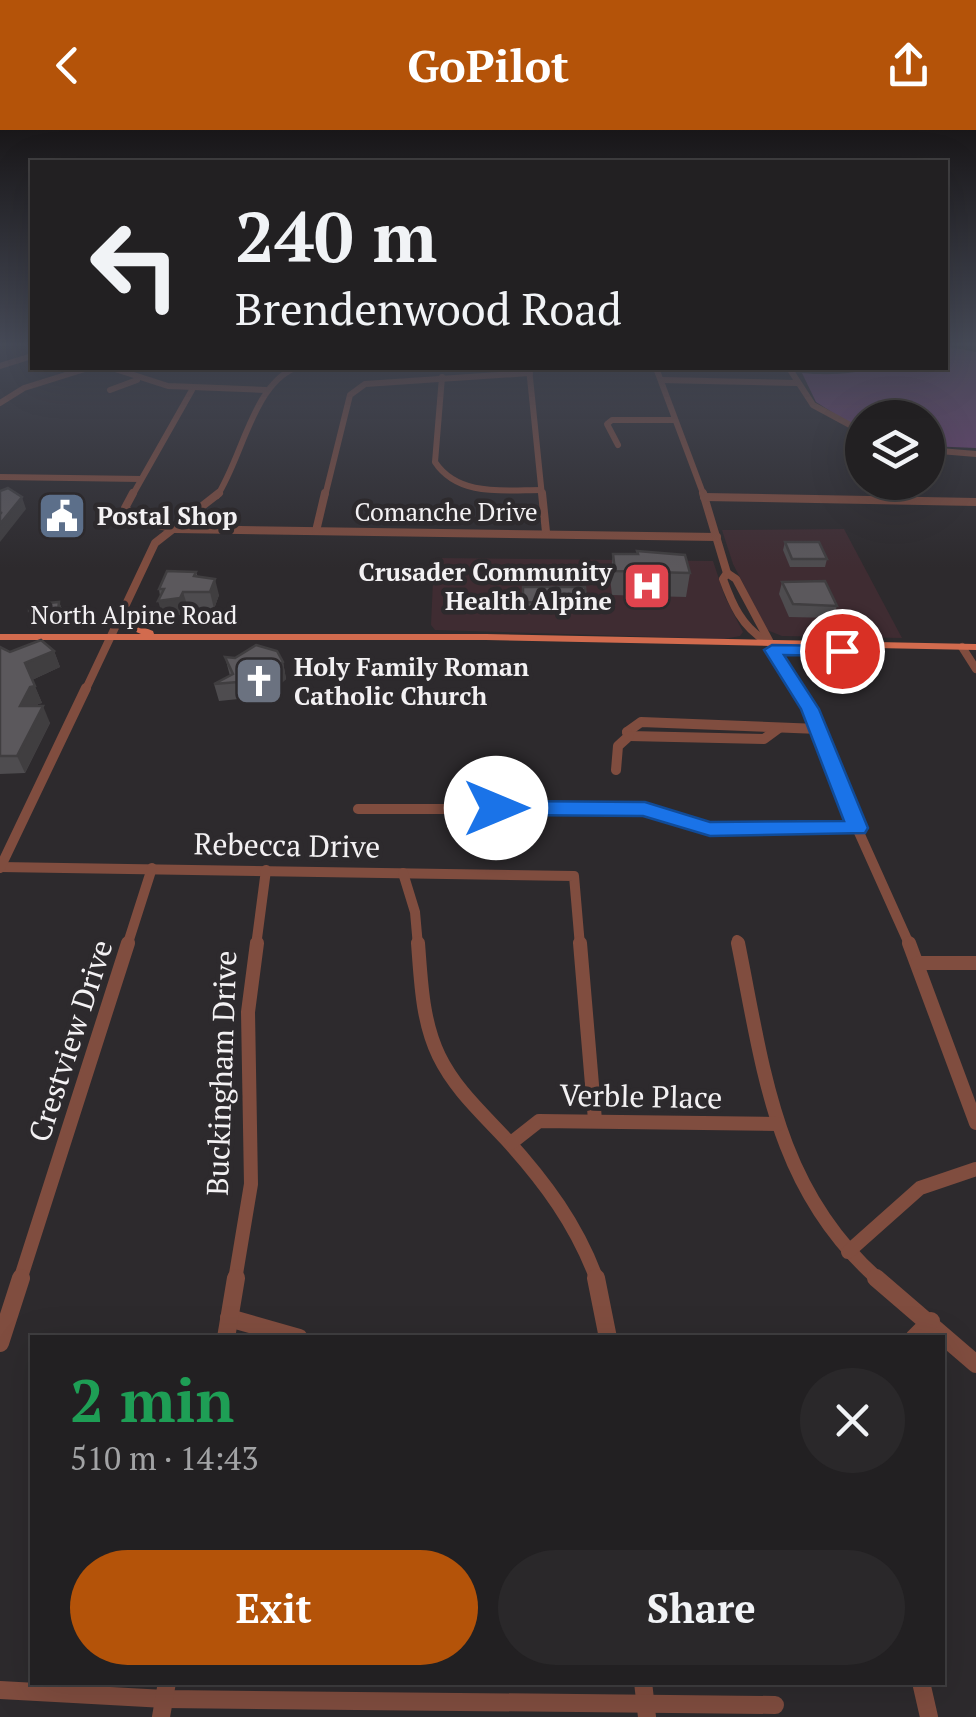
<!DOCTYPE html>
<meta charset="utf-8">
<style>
:root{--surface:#222022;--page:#2a282a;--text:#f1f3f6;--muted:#a2a3a5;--line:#3f3e40;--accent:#b45309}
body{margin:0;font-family:"PT Serif",serif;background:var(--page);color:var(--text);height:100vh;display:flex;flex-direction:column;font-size:38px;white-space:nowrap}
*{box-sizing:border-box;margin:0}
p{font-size:32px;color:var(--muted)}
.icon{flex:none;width:55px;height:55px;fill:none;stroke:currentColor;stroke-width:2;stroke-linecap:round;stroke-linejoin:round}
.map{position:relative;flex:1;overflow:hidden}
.drawer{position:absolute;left:30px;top:1205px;width:915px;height:350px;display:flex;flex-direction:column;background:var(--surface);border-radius:0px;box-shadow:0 10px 40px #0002,0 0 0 2px var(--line)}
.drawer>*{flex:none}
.hud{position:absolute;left:30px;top:30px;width:918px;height:210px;border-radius:0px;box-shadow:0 10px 40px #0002,0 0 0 2px var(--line);background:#222022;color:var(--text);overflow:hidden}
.tools{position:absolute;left:845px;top:270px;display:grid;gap:20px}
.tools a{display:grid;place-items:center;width:100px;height:100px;border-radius:50%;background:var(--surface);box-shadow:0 10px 40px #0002,0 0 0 2px var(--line);font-size:50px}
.pin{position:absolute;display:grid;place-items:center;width:85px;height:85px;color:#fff;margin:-42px;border:5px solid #fff;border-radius:50%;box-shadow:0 2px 10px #0007}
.me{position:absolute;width:110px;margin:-55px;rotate:90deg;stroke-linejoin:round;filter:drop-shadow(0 0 8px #0008)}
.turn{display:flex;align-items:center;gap:35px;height:210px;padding:0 40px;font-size:45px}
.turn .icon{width:130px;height:130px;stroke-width:2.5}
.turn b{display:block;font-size:70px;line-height:85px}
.round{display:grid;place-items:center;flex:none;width:105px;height:105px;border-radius:52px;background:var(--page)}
.overview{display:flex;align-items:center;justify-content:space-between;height:170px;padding:0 40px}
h1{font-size:60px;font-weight:700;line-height:75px;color:#1e9e55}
.primary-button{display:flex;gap:20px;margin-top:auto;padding:20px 40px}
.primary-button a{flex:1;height:115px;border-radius:60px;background:var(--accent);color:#fff;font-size:40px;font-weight:700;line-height:115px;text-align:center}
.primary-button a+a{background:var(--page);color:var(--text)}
header{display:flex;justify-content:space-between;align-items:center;height:130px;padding:0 40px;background:var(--accent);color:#fff;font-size:45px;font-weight:700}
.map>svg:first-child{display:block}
.commercial{fill:#3f2c32}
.forest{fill:#76457b}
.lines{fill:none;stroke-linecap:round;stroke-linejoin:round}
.minor-far4{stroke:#804d3f;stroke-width:6}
.minor-far3{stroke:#804d3f;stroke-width:8}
.minor-far2{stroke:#804d3f;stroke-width:10}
.minor-far1{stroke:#804d3f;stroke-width:14}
.minor{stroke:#804d3f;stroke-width:18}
.major{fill:#d26b4e;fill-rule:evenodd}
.wall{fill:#4e4c4f}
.shaded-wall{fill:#403e40}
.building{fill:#5b585c;stroke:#403e40;stroke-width:2.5}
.route{fill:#1a73e8;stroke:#114b97;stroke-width:2.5}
.labels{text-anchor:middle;stroke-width:9;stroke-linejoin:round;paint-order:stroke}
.far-street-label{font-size:25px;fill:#f3f1f3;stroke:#2d2a2d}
.far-poi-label{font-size:25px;font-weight:bold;fill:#f3f1f3;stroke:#2d2a2d;text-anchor:start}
.street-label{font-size:30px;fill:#f3f1f3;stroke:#2d2a2d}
</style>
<header><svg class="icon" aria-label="back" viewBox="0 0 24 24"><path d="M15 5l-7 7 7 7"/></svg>GoPilot<svg class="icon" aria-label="share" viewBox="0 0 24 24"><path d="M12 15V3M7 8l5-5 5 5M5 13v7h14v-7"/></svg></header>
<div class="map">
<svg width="976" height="1587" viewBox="0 0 976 1587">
<rect width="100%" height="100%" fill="#2d2a2d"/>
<!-- commercial -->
<g class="commercial">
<path d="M844,399L902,508L782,506L767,500L733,434L722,400Z"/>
<path d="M434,428L713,431L725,467L743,502L740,506L724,509L435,500L431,495Z"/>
</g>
<!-- forest -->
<path class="forest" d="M945,216L976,222V318L928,316V288H862V301L816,272L802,243C834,246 851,243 881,238C901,234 925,238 945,238Z"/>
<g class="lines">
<!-- minor-far4 -->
<g class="minor-far4">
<path d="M0,236L32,226"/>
<path d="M112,238L168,256L266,260"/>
<path d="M529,238L542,366"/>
<path d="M656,238L704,366"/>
<path d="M789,238L813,275L850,295L856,311L862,314"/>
<path d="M442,247L435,332C458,367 504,360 541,360"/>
<path d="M661,250L797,253"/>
<path d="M110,260L137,250"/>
<path d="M0,273L24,258L88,238"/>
<path d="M618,315L607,294L612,290H674"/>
<path d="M928,320L976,324"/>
<path d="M0,347L141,349"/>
<path d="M132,366L192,260"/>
<path d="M217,366C242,328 253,255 295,238"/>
<path d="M325,366L350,265L365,254L530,243"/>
</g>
<!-- minor-far3 -->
<g class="minor-far3">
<path d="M133,363L125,378L139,390L175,399L717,407"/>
<path d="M542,363L546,402"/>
<path d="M703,363L727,443L723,449C732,474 742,497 766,511"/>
<path d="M704,367L976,372"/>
<path d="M316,401L325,363"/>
<path d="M727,443L736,449L796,561"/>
<path d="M962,517L976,539"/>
<path d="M85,561L155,413L219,363"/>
</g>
<!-- minor-far2 -->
<g class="minor-far2">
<path d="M794,558L819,599L857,698L910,816"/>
<path d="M627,602L641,592L819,599"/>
<path d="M627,602L629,606L764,609L779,598"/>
<path d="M616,640L618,616L629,606"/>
<path d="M358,679H645L709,699L857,698"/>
<path d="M0,737L574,746L580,816"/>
<path d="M0,738L86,558"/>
<path d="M403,743L415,782L418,816"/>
<path d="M737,810L738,816"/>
<path d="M127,816L152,738"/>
<path d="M256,816L266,740"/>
</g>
<!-- minor-far1 -->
<g class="minor-far1">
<path d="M418,813C421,851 422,891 439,926C455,959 482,983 506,1009C545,1052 577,1095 597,1150"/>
<path d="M580,813L595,990"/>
<path d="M738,813C764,941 775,1059 879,1150"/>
<path d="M909,813L976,993"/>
<path d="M918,833H976"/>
<path d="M511,1013L539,991L778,994"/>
<path d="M848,1122L920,1058L976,1039"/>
<path d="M20,1150L128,813"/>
<path d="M235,1150L251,1054L248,882L257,813"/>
</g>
<!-- minor -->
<g class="minor">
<path d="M596,1148L608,1208"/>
<path d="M876,1148L976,1234"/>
<path d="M229,1188L299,1208"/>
<path d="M226,1208L236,1148"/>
<path d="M914,1208L931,1191"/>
<path d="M0,1213L21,1148"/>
<path d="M643,1552L647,1587"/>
<path d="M921,1552L929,1587"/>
<path d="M0,1560L165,1569L775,1575"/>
<path d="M161,1587L167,1552"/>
</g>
<!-- major -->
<path class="major" d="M116,485H124L130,492L153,501L154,504H486L976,514V520L486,510H0V504H141L122,496L115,487Z"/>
</g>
<!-- wall -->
<g class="wall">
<path d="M785,412L827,429L825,437H790L783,420Z"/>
<path d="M637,421L690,443L686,467L612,465L610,448L613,424H637Z"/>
<path d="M196,442L198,447L219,465L214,479L188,478L185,484L163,487L159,459Z"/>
<path d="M782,452L837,476L833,488L789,487L779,464Z"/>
<path d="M523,457L587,474L586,478L523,476Z"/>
<path d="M59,472L64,484L63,494L35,493L29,481Z"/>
<path d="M0,517L10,522L54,521L60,537L32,550L42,573L38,574L37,576L50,593L25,643L0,644Z"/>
<path d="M225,527L283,532L286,549L267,566L219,571L214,554L230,546Z"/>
</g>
<!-- shaded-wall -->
<g class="shaded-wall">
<path d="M22,367L26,379L0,412V394Z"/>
<path d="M215,449L219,465L214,479L210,462Z"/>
<path d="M183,462L188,478L185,484L163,487L158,471Z"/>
<path d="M59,472L64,484L63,494L58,481Z"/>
<path d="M54,521L60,537L32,550L25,533Z"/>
<path d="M283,532L286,549L267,566L263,550Z"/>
<path d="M35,556L42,573L38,574L28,593L20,576L30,557Z"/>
<path d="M43,576L50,593L25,643L17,626Z"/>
</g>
<!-- building -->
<g class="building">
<path d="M8,358L22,367L0,394V383H2L0,382V361Z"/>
<path d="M785,412H819L827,429H792Z"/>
<path d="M637,421L685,425L690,443L615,441L613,424H638Z"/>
<path d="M167,441L196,442L194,446L215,449L210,462H183L180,468L158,471L164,459H159Z"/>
<path d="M825,451L837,476L793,474L782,452Z"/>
<path d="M523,457H585L587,474L523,472Z"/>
<path d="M59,472L58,481H29V475Z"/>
<path d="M41,510L54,521L25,533L35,556L30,557L20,576H43L17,626H0V517L10,522Z"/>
<path d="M256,515L277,521L283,532L263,550L214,554L233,544L225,527L235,528Z"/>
</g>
<!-- sky -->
<linearGradient id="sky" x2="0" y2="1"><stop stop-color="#191719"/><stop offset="0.49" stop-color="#464a57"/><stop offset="1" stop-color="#464a57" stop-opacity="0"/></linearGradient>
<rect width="976" height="438" fill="url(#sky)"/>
<!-- route -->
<path class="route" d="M772,515L842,516L851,521L842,526L784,525L819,579L868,698L865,703L710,706L643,686L496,685L486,678L496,671L645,672L710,692L844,691L801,579L764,520Z"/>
<!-- icons -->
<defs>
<g id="civic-square" transform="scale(2.5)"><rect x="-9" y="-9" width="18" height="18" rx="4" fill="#5c6f8a" stroke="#2d2a2d"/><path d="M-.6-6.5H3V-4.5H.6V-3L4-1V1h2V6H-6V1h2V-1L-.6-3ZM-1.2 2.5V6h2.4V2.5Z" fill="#fff"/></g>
<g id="hospital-square" transform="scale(2.5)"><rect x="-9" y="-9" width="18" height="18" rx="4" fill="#e0444e" stroke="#2d2a2d"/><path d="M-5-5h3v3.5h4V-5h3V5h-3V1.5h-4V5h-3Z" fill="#fff"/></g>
<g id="church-square" transform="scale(2.5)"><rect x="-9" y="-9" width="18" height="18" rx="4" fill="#6b7280" stroke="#2d2a2d"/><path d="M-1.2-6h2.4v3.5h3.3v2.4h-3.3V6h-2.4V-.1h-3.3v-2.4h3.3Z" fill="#fff"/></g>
</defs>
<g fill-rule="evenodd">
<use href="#civic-square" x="62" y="386"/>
<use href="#hospital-square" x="647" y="456"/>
<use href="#church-square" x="259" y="551"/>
</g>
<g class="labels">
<!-- far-street labels -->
<g class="far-street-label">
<text x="446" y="391">Comanche Drive</text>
<text x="134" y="494">North Alpine Road</text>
</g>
<!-- far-poi labels -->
<g class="far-poi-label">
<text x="97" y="395">Postal Shop</text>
<text x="612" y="451" text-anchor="end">Crusader Community<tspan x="612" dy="29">Health Alpine</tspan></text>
<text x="294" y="546">Holy Family Roman<tspan x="294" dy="29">Catholic Church</tspan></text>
</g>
<!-- street labels -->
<g class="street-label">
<text transform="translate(287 716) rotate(1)" y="10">Rebecca Drive</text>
<text transform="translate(71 911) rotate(-72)" y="10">Crestview Drive</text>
<text transform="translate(222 943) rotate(-88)" y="10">Buckingham Drive</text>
<text transform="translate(641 967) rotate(1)" y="10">Verble Place</text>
</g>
</g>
</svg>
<div class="tools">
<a><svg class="icon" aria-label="layers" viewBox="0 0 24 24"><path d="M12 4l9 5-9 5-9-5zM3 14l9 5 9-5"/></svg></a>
</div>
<div class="pin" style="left:842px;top:521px;background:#d93025"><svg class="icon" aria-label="arrive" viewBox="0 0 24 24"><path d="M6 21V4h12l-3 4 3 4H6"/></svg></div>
<svg class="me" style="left:496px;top:678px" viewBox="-20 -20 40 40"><circle r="19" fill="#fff"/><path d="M0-13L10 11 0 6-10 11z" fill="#1a73e8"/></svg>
<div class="hud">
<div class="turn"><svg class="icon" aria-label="left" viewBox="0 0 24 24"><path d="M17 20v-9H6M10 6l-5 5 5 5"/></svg><div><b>240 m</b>Brendenwood Road</div></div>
</div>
<section class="drawer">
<div class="overview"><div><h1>2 min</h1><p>510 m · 14:43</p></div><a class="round"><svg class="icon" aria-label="close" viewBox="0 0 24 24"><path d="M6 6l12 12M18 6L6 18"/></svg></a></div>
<div class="primary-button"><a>Exit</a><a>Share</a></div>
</section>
</div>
